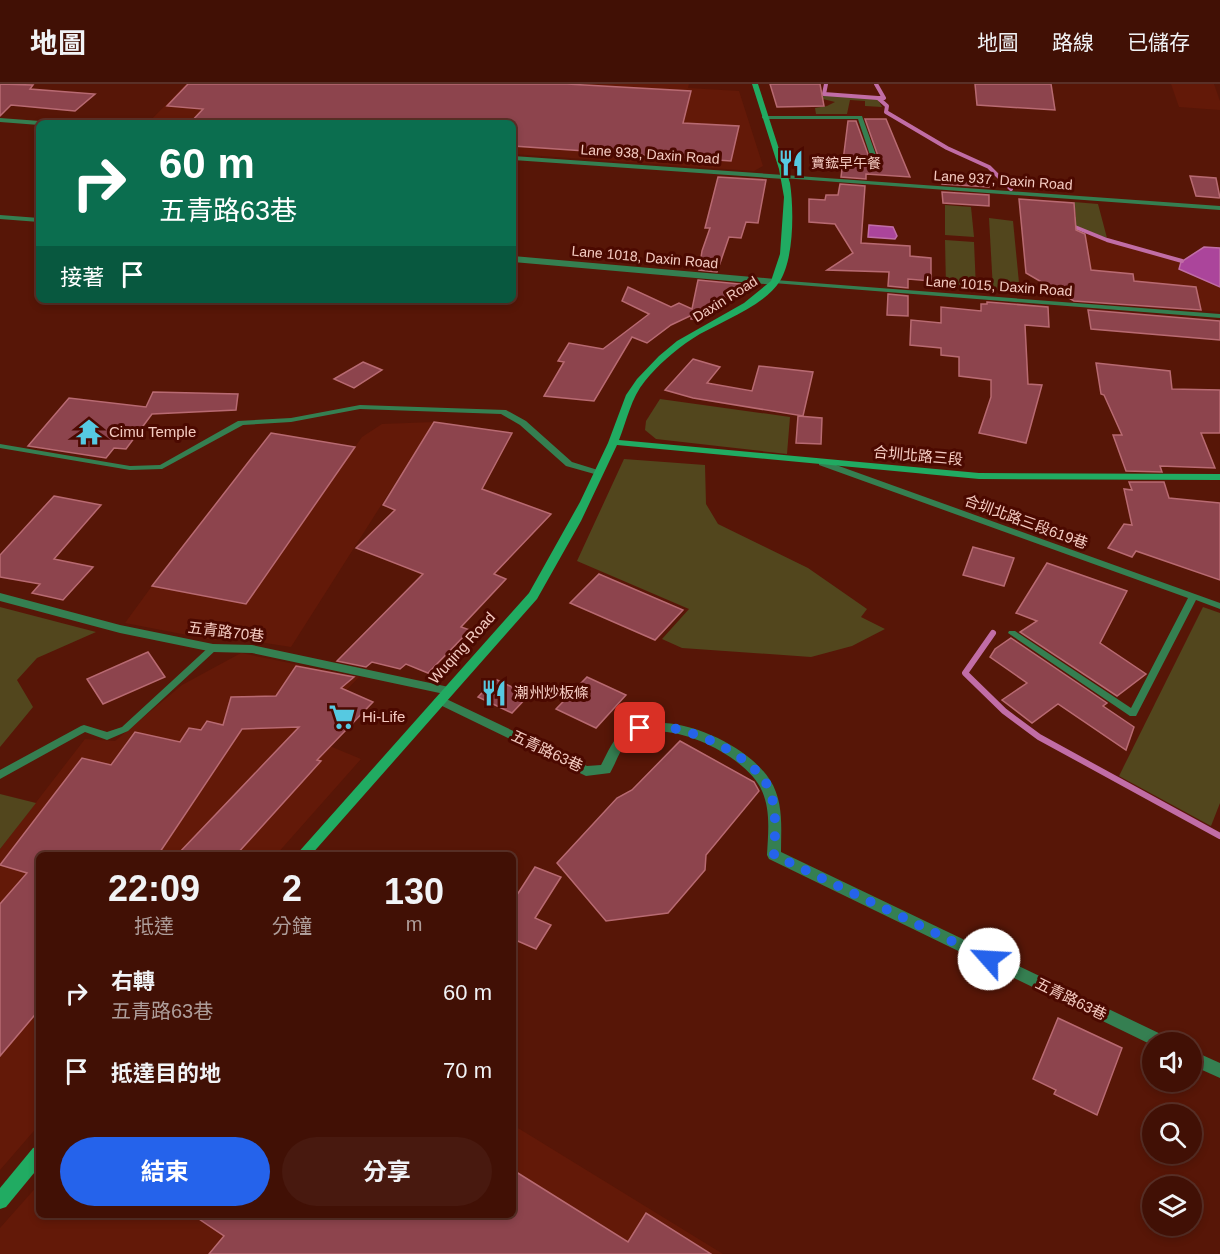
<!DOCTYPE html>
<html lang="zh-TW">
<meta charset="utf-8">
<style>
:root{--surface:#411005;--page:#48190f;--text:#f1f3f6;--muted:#ae9d9a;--line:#5a3027;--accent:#2563eb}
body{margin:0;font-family:Helvetica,"Noto Sans TC",sans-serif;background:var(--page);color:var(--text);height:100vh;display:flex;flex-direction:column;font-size:22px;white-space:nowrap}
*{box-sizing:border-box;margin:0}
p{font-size:20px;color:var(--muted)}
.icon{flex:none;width:33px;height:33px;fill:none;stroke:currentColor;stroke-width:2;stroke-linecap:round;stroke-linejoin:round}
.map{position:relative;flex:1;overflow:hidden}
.side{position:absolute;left:36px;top:768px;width:480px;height:366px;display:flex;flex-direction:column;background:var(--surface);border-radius:9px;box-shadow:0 3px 9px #0003,0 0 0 2px var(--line)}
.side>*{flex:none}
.banner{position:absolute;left:36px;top:36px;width:480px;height:183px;border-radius:9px;box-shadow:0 3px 9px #0003,0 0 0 2px var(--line);background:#0b6e4f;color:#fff;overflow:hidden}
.tools{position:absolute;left:1142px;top:948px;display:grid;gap:12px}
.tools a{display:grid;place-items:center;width:60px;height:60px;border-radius:50%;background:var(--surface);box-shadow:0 3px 9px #0003,0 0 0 2px var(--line);font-size:30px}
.pin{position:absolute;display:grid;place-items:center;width:51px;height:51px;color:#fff;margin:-26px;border-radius:12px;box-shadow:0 3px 9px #0006}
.me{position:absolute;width:66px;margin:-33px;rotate:296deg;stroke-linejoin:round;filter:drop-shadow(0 0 4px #0008)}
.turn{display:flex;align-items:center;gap:21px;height:126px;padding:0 24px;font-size:27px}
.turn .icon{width:78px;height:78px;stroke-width:2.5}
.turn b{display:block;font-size:42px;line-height:51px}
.then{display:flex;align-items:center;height:57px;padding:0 24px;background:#0003;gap:12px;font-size:22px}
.eta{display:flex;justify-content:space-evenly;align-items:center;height:102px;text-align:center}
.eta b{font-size:36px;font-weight:700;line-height:42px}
.action{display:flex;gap:12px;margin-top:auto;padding:12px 24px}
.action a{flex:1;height:69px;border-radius:36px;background:var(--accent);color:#fff;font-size:24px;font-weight:700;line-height:69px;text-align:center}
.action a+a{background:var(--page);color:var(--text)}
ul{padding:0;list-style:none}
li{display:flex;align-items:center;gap:18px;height:78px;padding:0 24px}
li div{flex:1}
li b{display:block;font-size:22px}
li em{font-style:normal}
header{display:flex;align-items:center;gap:36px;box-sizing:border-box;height:84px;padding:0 30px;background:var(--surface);border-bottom:2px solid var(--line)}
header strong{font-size:28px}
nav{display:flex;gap:33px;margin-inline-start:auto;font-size:21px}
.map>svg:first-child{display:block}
.built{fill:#631908}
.green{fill:#52461d}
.water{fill:#ab459b;stroke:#c16da6;stroke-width:1.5}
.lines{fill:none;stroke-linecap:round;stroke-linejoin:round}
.stream-far1{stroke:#c16da6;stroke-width:4}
.stream{stroke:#c16da6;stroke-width:6}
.building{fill:#8d444d;stroke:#b86a72;stroke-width:1.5}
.lane{fill:#357f51;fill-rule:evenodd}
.street{fill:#357f51;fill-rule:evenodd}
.secondary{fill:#21ab62;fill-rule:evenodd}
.route{stroke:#2563eb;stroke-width:10;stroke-dasharray:0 18}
.labels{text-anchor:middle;stroke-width:6;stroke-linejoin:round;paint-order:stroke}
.far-street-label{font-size:14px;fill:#f4cac0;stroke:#4b0900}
.far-poi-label{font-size:14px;fill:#f4cac0;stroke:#4b0900;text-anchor:start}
.poi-label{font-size:15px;fill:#f4cac0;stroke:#4b0900;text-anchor:start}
.street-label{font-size:15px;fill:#f4cac0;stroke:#4b0900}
</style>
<header>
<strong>地圖</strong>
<nav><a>地圖</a><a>路線</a><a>已儲存</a></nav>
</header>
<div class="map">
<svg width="1220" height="1170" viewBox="0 0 1220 1170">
<rect width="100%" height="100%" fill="#571607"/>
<!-- built -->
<g class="built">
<path d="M186,0H689L688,4L739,7L763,82L754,87L513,70V39H148Z"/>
<path d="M1171,0H1214L1220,17V26L1179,23Z"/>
<path d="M1085,150L1181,178L1180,185L1220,203V228L1201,226L1195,203L1134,197L1133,190L1091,186Z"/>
<path d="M434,338L291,563L245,556H213L125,539L152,502L246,520L362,353L382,340Z"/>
<path d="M241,569L359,593L303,651L361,675L276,771H39V1041L0,1086V765L85,655L115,657L182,601Z"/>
<path d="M513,1041L723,1170H0V1144L39,1100V1131H513Z"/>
</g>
<!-- green -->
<g class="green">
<path d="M817,8L877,14L882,23L865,22V17L850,16L847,30H816L815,24L827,22L835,18L819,14Z"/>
<path d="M1074,118L1098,120L1107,154L1068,139V133H1076Z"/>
<path d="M945,121L971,123L974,153L945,151Z"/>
<path d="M989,134L1013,137L1020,209L993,206Z"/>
<path d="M945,156L974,158L976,205L946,203Z"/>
<path d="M660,315L790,333L787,370L656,355L645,346L646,337Z"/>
<path d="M624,375L705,381L706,420L718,440L808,484L867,525L861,533L885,545L852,562L811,573L682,564L662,555L689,525L577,477Z"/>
<path d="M0,523L96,548L37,574L17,596L33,623L0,663Z"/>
<path d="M1203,523L1220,529V719L1211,742L1119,692Z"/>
<path d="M0,710L36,719L0,765Z"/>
</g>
<!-- water -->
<g class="water">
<path d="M869,141L893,143L897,152L895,155L868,153Z"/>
<path d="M1204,163L1220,164V203L1179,185L1181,178Z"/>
</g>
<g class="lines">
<!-- stream-far1 -->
<g class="stream-far1">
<path d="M826,0L824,10L878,14L887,22L886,28L947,64L989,83L1011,105"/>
<path d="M876,0L884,14H878"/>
<path d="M1070,141L1107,156L1182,177"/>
</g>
<!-- stream -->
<path class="stream" d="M993,549L965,589L1004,627L1039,653L1220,752"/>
</g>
<!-- building -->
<g class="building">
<path d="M0,0L33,1L30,5L95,10L75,27L11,21L0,32Z"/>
<path d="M188,0H567L691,7L683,39L739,42L731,77L513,62V39H190L203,25L167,22Z"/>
<path d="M770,0H820L824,22L777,23Z"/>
<path d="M975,0H1051L1055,26L977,21Z"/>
<path d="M865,35H886L910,93L866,90V95L841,93L848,37H856L870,76L875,78L879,75Z"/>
<path d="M1190,92L1216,94L1220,114L1196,112Z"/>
<path d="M718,93L766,96L758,139L746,138L741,154L729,153L717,188L699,186L702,167L710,144H705Z"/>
<path d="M942,96L989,100V103L942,100Z"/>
<path d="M840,100L865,102L861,159L910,162V172L931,174V197L908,195V204L888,202L889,188L827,186L853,169L835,140L809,138V115L825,116L826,111H838Z"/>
<path d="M942,108L989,111V122L943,119Z"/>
<path d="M1019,115L1074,119L1076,146L1085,150L1091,186L1133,190L1134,197L1196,203L1201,226L1074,217L1026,189Z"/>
<path d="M698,196L750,201L714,223L705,224L701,237L691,235L692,231L671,241L647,259L632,253L594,317L544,312L564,278L558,277L569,259L603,265L649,230L622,217L628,203L671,223L679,219L692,225Z"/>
<path d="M888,210L908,212V232L887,231Z"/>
<path d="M987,218L1048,223L1049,243L1025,241L1028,300L1042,301L1026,359L979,349L991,313V296L959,292V273L941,271V264L910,261L911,236L941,239V223L981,227V220H987Z"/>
<path d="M1088,226L1220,237V256L1091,245Z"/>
<path d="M693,275L720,283L707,299L752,307L759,282L813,288L803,332L693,314L665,306Z"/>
<path d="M363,278L382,286L354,304L334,295Z"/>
<path d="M1096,279L1170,287L1172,305L1220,306V349H1201L1215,384L1160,382L1162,388L1126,387L1113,351H1122L1104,311L1101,310Z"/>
<path d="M153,308L238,310L236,326L152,330L126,365L114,364L106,374L28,362L69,314L146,323Z"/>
<path d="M798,332L822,334L821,360L796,359Z"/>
<path d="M434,338L512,349L482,405L551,430L494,490L506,495L461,543L470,546L428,589L406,580L400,585L372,578L366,583L337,577L423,490L356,464L395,426L383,421Z"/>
<path d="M271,349L355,363L246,520L152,502Z"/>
<path d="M1129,398H1164L1169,414L1220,419V496L1136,467L1132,473L1108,464L1124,440L1132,441L1124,405L1132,406Z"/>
<path d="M54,412L101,421L54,475L93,483L63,516L32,509L40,500L0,493V471Z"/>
<path d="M973,463L1014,474L1004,502L963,491Z"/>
<path d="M1047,479L1127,507L1100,559L1146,590L1117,612L1020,548L1037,537L1016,529Z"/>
<path d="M599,490L683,526L655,556L570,519Z"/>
<path d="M1011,554L1107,619L1103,622L1134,643L1126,666L1058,620L1032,639L1002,616L1027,599L990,573L995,565Z"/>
<path d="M148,568L165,593L103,620L87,595Z"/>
<path d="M296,582L354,593L341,604L373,618L317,676L321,677L236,771H177L299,643L242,645L158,771H39V926L0,972V820L27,789L0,781L82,674L111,681L135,648L180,658L189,644L201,646L207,637L223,641L231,613L276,612Z"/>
<path d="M587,593L626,611L596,644L556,625Z"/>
<path d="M495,595L529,611L512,629L478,613Z"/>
<path d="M680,657L754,698L759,707L706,771L705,786L668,829L606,837L557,779L617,714L632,706Z"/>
<path d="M535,783L561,793L535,834L551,841L536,865L513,855V817Z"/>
<path d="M1058,934L1122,964L1097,1031L1054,1010L1056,1006L1033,995Z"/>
<path d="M513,1086L628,1158L646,1129L711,1170H209L224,1152L193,1131H513Z"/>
</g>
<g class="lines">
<!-- lane -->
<g class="lane">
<path d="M762,32H862L877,74L874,76L871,74L858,35H764L762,34Z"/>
<path d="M784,91L1220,122V126L782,94L781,93Z"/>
<path d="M775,196L1220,230V234L773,199V197Z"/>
<path d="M360,321L506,326L526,337L572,378L601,387L602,389L598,391L566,382L520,341L501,330L360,325L291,338L243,341L162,385L130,386L0,364V360L130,382L160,381L238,337L291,334Z"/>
<path d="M819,377H825L1220,519V525L1196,516L1136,632H1130L1008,549L1009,547H1015L1131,624L1188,514L819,381Z"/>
<path d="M213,561L216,562L217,564L216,566L128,647L107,656L85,648L0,695V686L81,642L84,641L107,648L122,643L210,562Z"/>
</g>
<!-- street -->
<g class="street">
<path d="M0,34L40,37L44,39H39V41L0,38Z"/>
<path d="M513,72L784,91L788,93L784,95L513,76Z"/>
<path d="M0,131L39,134V138L0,135Z"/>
<path d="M513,172L775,195L779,198L775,201L513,178Z"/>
<path d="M0,509L120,541L213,560L252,561L449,603L455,607L449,611L252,569L213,568L120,549L0,517Z"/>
<path d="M440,612L587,682L601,681C607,670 613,654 624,647C665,622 746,658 770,696C784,718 781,744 781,768L1167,953L1169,958H1152V961L769,775L767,771C768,750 771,727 762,707C748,672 665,631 631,654C621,662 616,679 610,689L586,692L436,619L434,616Z"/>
<path d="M1191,966L1220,979V994L1191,981Z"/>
</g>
<!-- secondary -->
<g class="secondary">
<path d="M752,0H758L790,99C794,126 794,174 780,197C763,224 718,238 692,255C675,266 658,281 645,297C631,314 627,336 619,356L979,389L1220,390V396L979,395L617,361L581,437L537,515L311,771H296L529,509L580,418L608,359L626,311L637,295L659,272L677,257L744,219L771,197L780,170L784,113L779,85Z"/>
<path d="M39,1062V1083L6,1123L0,1125V1104L33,1064Z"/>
</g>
</g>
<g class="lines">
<!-- route -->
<path class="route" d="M640,644C650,644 662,642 672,644C703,650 748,671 766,699C778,720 775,748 774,771L989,875"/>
</g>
<!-- icons -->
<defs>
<g id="restaurant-bare" transform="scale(2.07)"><path d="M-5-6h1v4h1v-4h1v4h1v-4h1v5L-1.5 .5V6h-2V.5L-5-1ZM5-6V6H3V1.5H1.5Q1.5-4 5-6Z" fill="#56c9e1" stroke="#4b0900" stroke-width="2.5" paint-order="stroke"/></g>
<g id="temple-bare" transform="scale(2.07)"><path d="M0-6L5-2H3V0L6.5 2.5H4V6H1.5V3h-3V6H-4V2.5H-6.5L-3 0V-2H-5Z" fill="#56c9e1" stroke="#4b0900" stroke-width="2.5" paint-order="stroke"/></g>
<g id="supermarket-bare" transform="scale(2.07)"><path d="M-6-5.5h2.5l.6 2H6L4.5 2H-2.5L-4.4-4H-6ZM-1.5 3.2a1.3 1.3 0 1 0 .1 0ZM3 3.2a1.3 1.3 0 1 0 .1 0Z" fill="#56c9e1" stroke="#4b0900" stroke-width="2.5" paint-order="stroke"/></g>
</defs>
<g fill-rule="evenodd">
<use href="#restaurant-bare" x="791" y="79"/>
<use href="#temple-bare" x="89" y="348"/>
<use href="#restaurant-bare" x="494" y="609"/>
<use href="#supermarket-bare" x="342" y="633"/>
</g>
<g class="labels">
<!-- far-street labels -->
<g class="far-street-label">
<text transform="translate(650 70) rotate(4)" y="5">Lane 938, Daxin Road</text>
<text transform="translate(1003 96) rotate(4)" y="5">Lane 937, Daxin Road</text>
<text transform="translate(645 173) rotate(5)" y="5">Lane 1018, Daxin Road</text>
<text transform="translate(999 202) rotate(4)" y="5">Lane 1015, Daxin Road</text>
<text transform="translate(725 215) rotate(-32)" y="5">Daxin Road</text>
</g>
<!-- far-poi labels -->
<g class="far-poi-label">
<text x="811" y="84">寶鋐早午餐</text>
</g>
<!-- poi labels -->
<g class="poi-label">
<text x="109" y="353">Cimu Temple</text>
<text x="514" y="614">潮州炒板條</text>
<text x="362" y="638">Hi-Life</text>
</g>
<!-- street labels -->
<g class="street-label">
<text transform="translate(918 372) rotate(5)" y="5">合圳北路三段</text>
<text transform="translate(1026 438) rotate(20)" y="5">合圳北路三段619巷</text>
<text transform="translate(226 548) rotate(7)" y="5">五青路70巷</text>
<text transform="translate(462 564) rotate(-48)" y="5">Wuqing Road</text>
<text transform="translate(547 667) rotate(25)" y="5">五青路63巷</text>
<text transform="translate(1071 915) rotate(26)" y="5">五青路63巷</text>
</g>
</g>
</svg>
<div class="tools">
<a><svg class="icon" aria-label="sound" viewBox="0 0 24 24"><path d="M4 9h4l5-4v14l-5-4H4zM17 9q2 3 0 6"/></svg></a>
<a><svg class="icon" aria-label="search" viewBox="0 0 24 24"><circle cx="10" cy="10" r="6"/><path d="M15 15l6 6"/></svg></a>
<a><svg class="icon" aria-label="layers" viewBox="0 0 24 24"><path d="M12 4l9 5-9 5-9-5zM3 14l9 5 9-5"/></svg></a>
</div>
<div class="pin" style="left:640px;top:644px;background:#d93025"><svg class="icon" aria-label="arrive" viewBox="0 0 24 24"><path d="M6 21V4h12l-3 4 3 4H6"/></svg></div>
<svg class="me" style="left:989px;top:875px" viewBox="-20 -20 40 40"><circle r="19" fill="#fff"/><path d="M0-13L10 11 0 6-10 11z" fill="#2563eb"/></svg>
<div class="banner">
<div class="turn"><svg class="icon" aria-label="right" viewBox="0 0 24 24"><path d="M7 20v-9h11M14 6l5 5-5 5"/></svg><div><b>60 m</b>五青路63巷</div></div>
<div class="then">接著<svg class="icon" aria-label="arrive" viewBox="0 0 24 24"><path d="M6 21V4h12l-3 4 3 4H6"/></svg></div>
</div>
<section class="side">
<div class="eta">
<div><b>22:09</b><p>抵達</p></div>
<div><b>2</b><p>分鐘</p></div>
<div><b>130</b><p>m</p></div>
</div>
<ul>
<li><svg class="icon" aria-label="right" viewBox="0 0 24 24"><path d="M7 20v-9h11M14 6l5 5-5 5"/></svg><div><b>右轉</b><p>五青路63巷</p></div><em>60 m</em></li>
<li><svg class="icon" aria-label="arrive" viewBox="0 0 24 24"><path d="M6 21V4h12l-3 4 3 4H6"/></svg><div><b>抵達目的地</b></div><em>70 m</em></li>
</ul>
<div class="action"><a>結束</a><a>分享</a></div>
</section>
</div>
